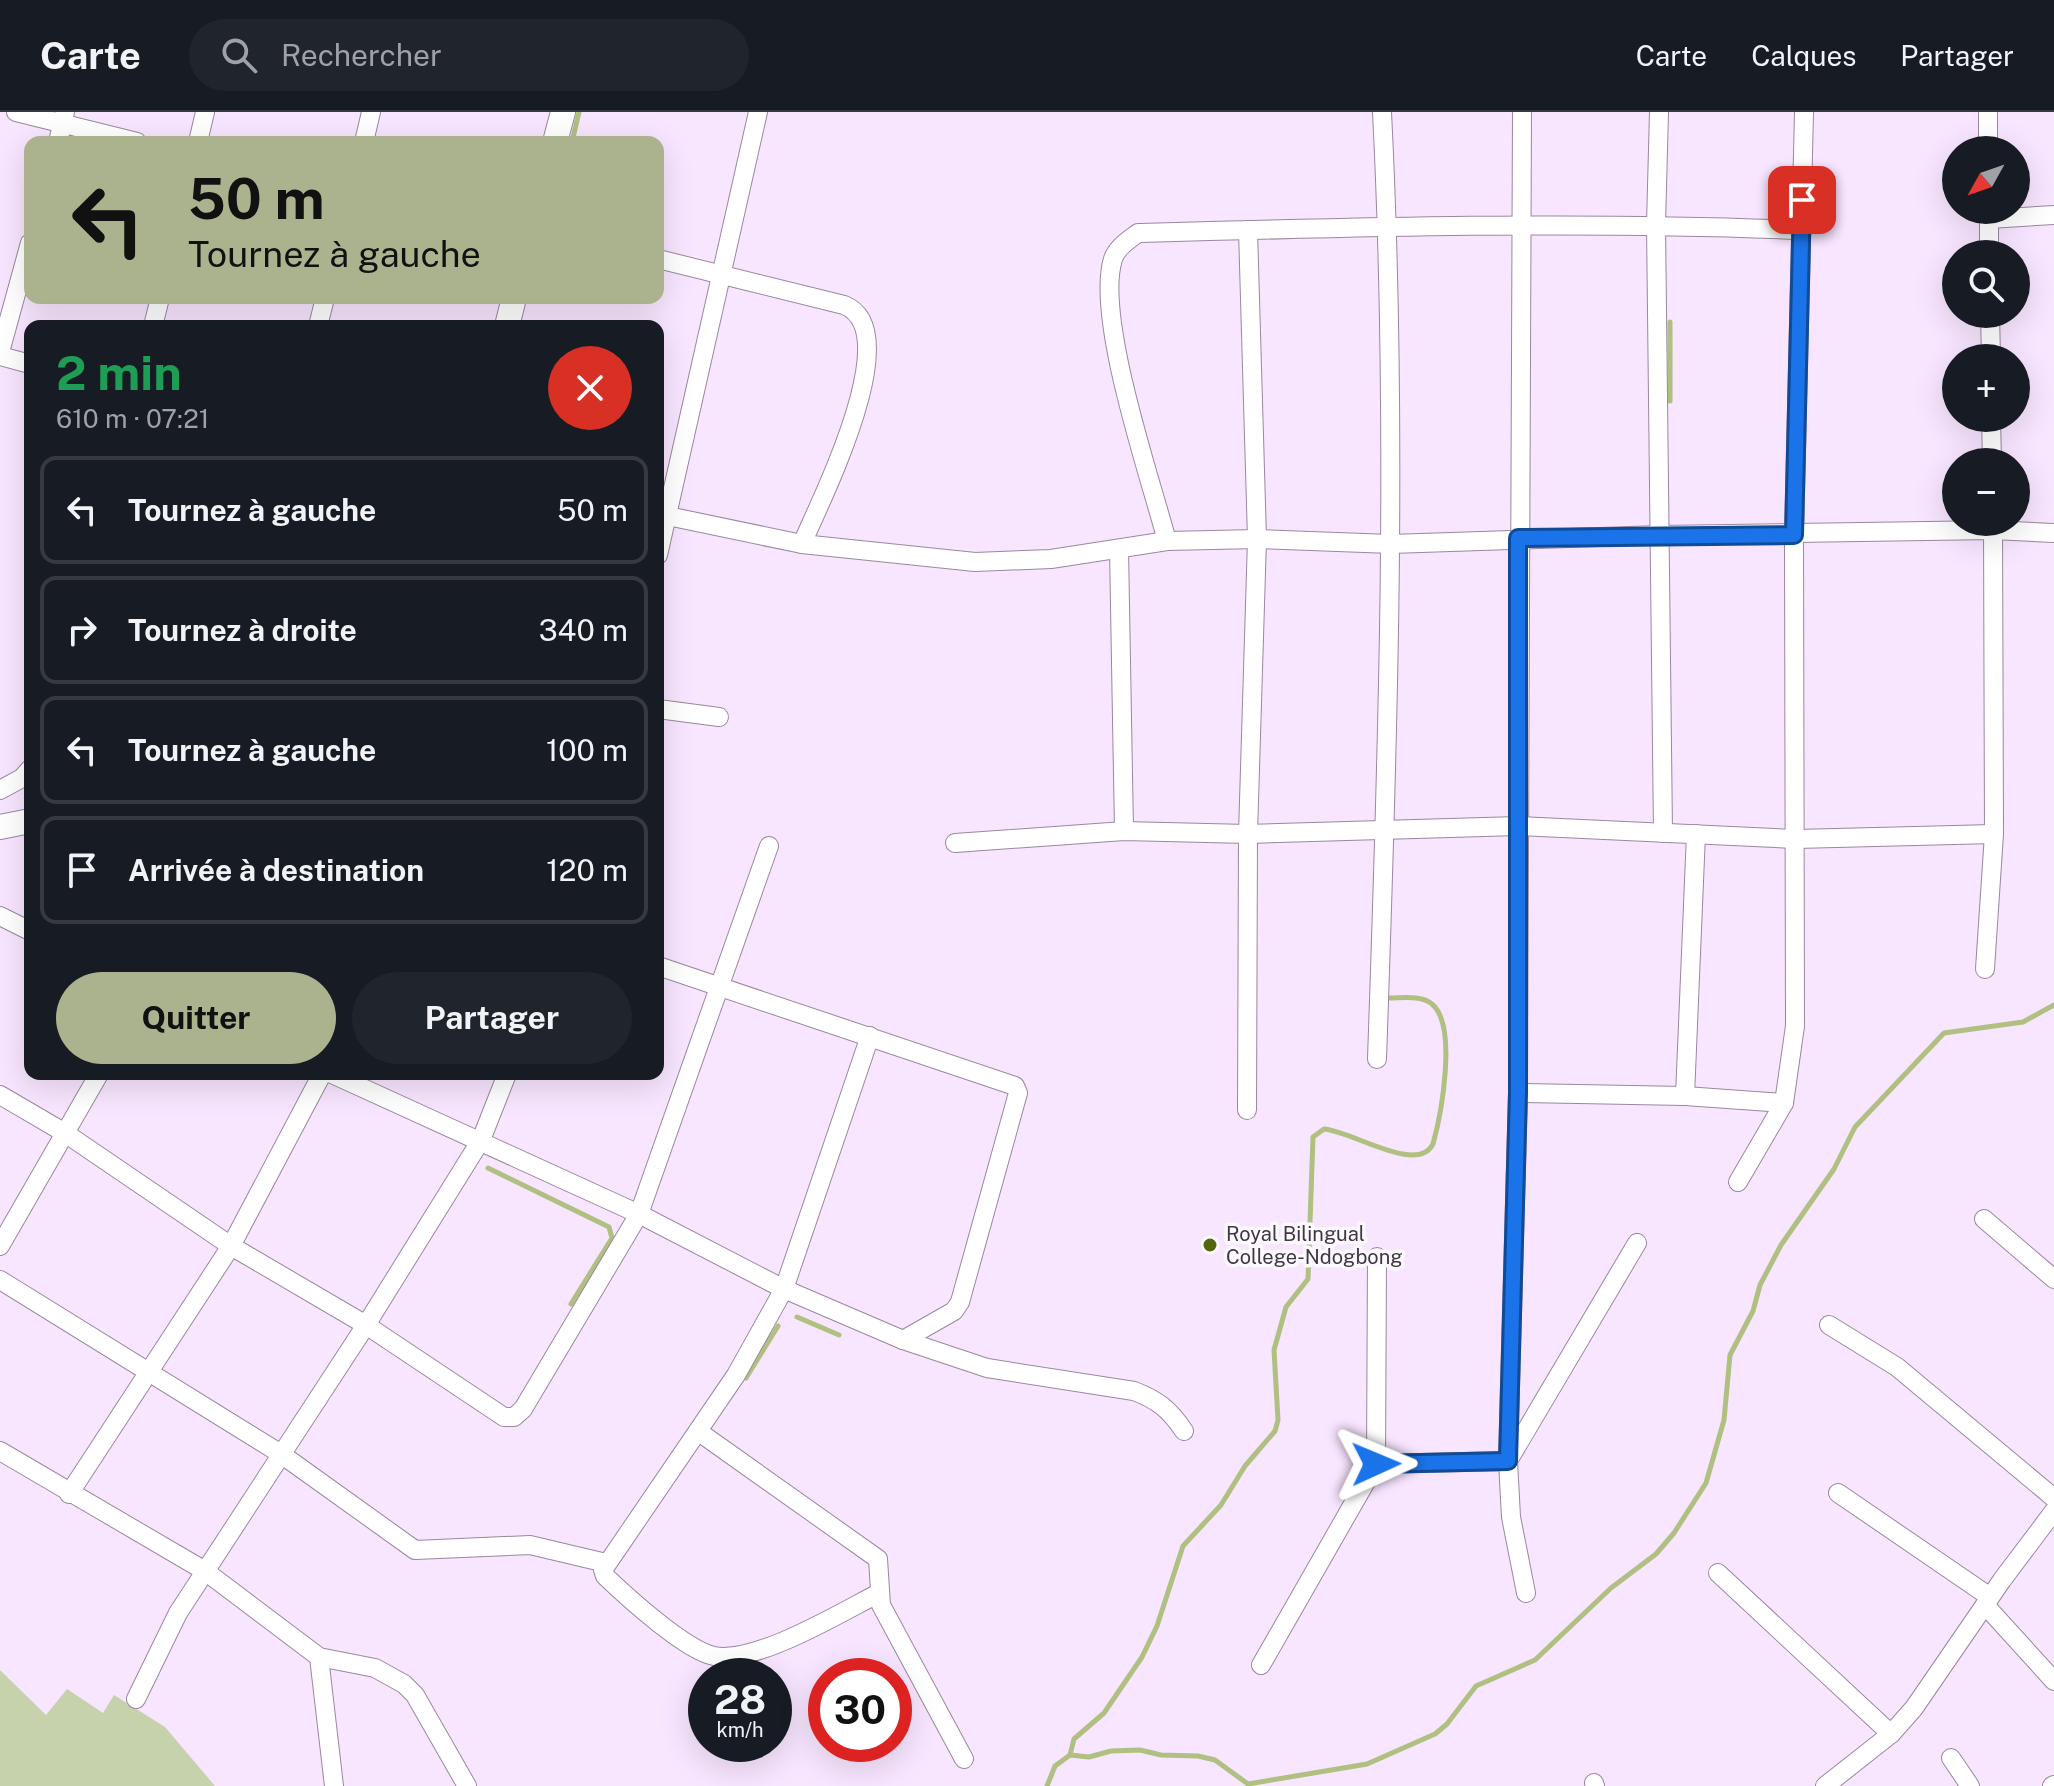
<!DOCTYPE html>
<html lang="fr">
<meta charset="utf-8">
<style>
:root{--surface:#171b24;--page:#20242c;--text:#f1f3f6;--muted:#9ea1a6;--line:#363941;--accent:#aab38e}
body{margin:0;font-family:"Public Sans",sans-serif;background:var(--page);color:var(--text);height:100vh;display:flex;flex-direction:column;font-size:30px;white-space:nowrap}
*{box-sizing:border-box;margin:0}
p{font-size:26px;color:var(--muted)}
.icon{flex:none;width:44px;height:44px;fill:none;stroke:currentColor;stroke-width:2;stroke-linecap:round;stroke-linejoin:round}
.map{position:relative;flex:1;overflow:hidden}
.details{position:absolute;left:24px;top:208px;width:640px;height:760px;display:flex;flex-direction:column;background:var(--surface);border-radius:16px;box-shadow:0 8px 32px #0002}
.details>*{flex:none}
.guide{position:absolute;left:24px;top:24px;width:640px;height:168px;border-radius:16px;box-shadow:0 8px 32px #0002;background:#aab38e;color:#111;overflow:hidden}
.needle{width:52px;rotate:230deg}
.buttons{position:absolute;left:1942px;top:24px;display:grid;gap:16px}
.buttons a{display:grid;place-items:center;width:88px;height:88px;border-radius:50%;background:var(--surface);box-shadow:0 8px 32px #0002;font-size:40px}
.speed{position:absolute;left:688px;top:1546px;display:flex;gap:16px;font-size:40px;font-weight:700;text-align:center}
.speed>*{display:grid;place-content:center;width:104px;height:104px;border-radius:50%;background:var(--surface);box-shadow:0 8px 32px #0002;line-height:1}
.speed small{font-size:20px;font-weight:400}
.speed .limit{border:12px solid #d22;background:#fff;color:#111}
.pin{position:absolute;display:grid;place-items:center;width:68px;height:68px;color:#fff;margin:-34px;border-radius:16px;box-shadow:0 4px 12px #0006}
.me{position:absolute;width:88px;margin:-44px;rotate:89deg;stroke-linejoin:round;filter:drop-shadow(0 0 6px #0008)}
.turn{display:flex;align-items:center;gap:28px;height:168px;padding:0 32px;font-size:36px}
.turn .icon{width:104px;height:104px;stroke-width:2.5}
.turn b{display:block;font-size:56px;line-height:68px}
.round{display:grid;place-items:center;flex:none;width:84px;height:84px;border-radius:42px;background:var(--page)}
.headline{display:flex;align-items:center;justify-content:space-between;height:136px;padding:0 32px}
h1{font-size:48px;font-weight:700;line-height:60px;color:#1e9e55}
.action{display:flex;gap:16px;margin-top:auto;padding:16px 32px}
.action a{flex:1;height:92px;border-radius:48px;background:var(--accent);color:#111;font-size:32px;font-weight:700;line-height:92px;text-align:center}
.action a+a{background:var(--page);color:var(--text)}
ul{padding:0;list-style:none}
li{display:flex;align-items:center;gap:24px;height:108px;margin:0 16px 12px;padding:0 16px;border:4px solid var(--line);border-radius:16px}
li div{flex:1}
li b{display:block;font-size:30px}
li em{font-style:normal}
header{display:flex;align-items:center;gap:48px;box-sizing:border-box;height:112px;padding:0 40px;background:var(--surface);border-bottom:2px solid var(--line)}
header strong{font-size:38px}
nav{display:flex;gap:44px;margin-inline-start:auto;font-size:28px}
.search{width:560px;height:72px;background:var(--page);display:flex;align-items:center;gap:20px;box-sizing:border-box;padding:0 28px;border-radius:44px;color:var(--muted);font-size:30px}
.map>svg:first-child{display:block}
.green{fill:#c6d2ab}
.lines{fill:none;stroke-linecap:round;stroke-linejoin:round}
.stream{stroke:#afc080;stroke-width:5}
.street-casing{stroke:#99889f;stroke-width:20}
.secondary-casing{stroke:#99889f;stroke-width:26}
.street{stroke:#fff;stroke-width:18}
.secondary{stroke:#fff;stroke-width:24}
.route-casing{stroke:#114b97;stroke-width:20}
.route{stroke:#1a73e8;stroke-width:14}
.poi-dot{fill:#54650e;stroke:#fcf9fe;stroke-width:3}
.labels{text-anchor:middle;stroke-width:7;stroke-linejoin:round;paint-order:stroke}
.poi-label{font-size:20px;fill:#3f3741;stroke:#fcf9fe;text-anchor:start}
</style>
<header>
<strong>Carte</strong>
<div class="search"><svg class="icon" aria-label="search" viewBox="0 0 24 24"><circle cx="10" cy="10" r="6"/><path d="M15 15l6 6"/></svg>Rechercher</div>
<nav><a>Carte</a><a>Calques</a><a>Partager</a></nav>
</header>
<div class="map">
<svg width="2054" height="1674" viewBox="0 0 2054 1674">
<rect width="100%" height="100%" fill="#f8e5ff"/>
<!-- green -->
<path class="green" d="M0,1558L46,1603L67,1577L103,1601L114,1583L165,1615L215,1674H0Z"/>
<g class="lines">
<!-- stream -->
<g class="stream">
<path d="M572,30L579,0"/>
<path d="M1670,289V210"/>
<path d="M488,1056L609,1115L612,1126L571,1192"/>
<path d="M797,1205L839,1223"/>
<path d="M746,1266L778,1214"/>
<path d="M1070,1643L1074,1627L1104,1601L1142,1545L1157,1514L1183,1434L1221,1393L1245,1354L1275,1319L1278,1308L1274,1238L1286,1195L1308,1167L1313,1025L1324,1017C1352,1019 1418,1063 1433,1032C1441,1003 1458,914 1432,892C1422,883 1402,886 1390,886"/>
<path d="M1047,1674L1055,1654L1070,1643L1089,1645L1111,1639L1140,1638L1161,1643L1198,1644L1215,1648L1248,1672L1367,1652L1435,1622L1447,1612L1476,1574L1535,1548L1611,1476L1656,1442L1674,1421L1706,1371L1724,1308L1730,1243L1753,1199L1760,1173L1781,1133L1834,1057L1855,1015L1944,921L2023,910L2054,893"/>
</g>
<!-- street casing -->
<g class="street-casing">
<g id="street">
<path d="M16,0L137,30"/>
<path d="M1522,0L1518,981L1508,1349L1511,1405L1526,1481"/>
<path d="M1659,0L1656,112L1663,721"/>
<path d="M1988,0V38"/>
<path d="M58,30L65,0"/>
<path d="M198,30L205,0"/>
<path d="M364,30L371,0"/>
<path d="M1989,98V142"/>
<path d="M1989,107L2054,103"/>
<path d="M658,147L844,193C908,218 820,389 802,432"/>
<path d="M1990,202L1991,246"/>
<path d="M153,214L160,186"/>
<path d="M318,214L325,186"/>
<path d="M0,240L30,131"/>
<path d="M0,244L30,252"/>
<path d="M1991,306L1992,350"/>
<path d="M658,402L802,432L975,450L1051,447L1167,429L1257,427L1391,432L1660,423L1993,418L2054,421"/>
<path d="M1167,429C1150,365 1095,205 1113,147C1117,135 1129,128 1138,121C1360,115 1580,109 1801,118"/>
<path d="M1119,437L1124,719"/>
<path d="M658,443L758,0"/>
<path d="M658,597L719,605"/>
<path d="M0,678L22,666L30,657"/>
<path d="M955,731L1124,719L1248,722L1518,714L1796,727L1994,722L1993,410"/>
<path d="M0,804L30,819"/>
<path d="M658,854L1015,974L1018,981L960,1190L954,1199L903,1228"/>
<path d="M1985,857L1994,722"/>
<path d="M870,924L784,1177L736,1263L603,1458L605,1464C627,1485 685,1538 714,1544C756,1552 840,1501 879,1481"/>
<path d="M1377,947C1388,632 1398,316 1382,0"/>
<path d="M332,962L639,1102L784,1177L903,1228L987,1256L1134,1279C1158,1288 1170,1298 1184,1319"/>
<path d="M1518,981L1685,984L1696,722"/>
<path d="M0,983L65,1021L231,1134L366,1213L481,1028L507,962"/>
<path d="M1685,984L1784,991"/>
<path d="M1247,998L1248,722L1257,427L1248,118"/>
<path d="M1738,1070L1784,991L1795,914L1794,423L1804,0"/>
<path d="M1984,1107L2054,1167"/>
<path d="M0,1134L99,962"/>
<path d="M0,1168L281,1342L415,1438L530,1433L606,1451"/>
<path d="M1829,1213L1897,1255L2054,1386"/>
<path d="M699,1320L878,1447L881,1493L964,1647"/>
<path d="M0,1339L205,1459L319,1545L375,1556L404,1572L415,1583L467,1674"/>
<path d="M1376,1352L1508,1349L1637,1131"/>
<path d="M1838,1381L1990,1485"/>
<path d="M69,1382L231,1134L322,962"/>
<path d="M1718,1461L1891,1622"/>
<path d="M1985,1493L2054,1569"/>
<path d="M319,1545L334,1674"/>
<path d="M1261,1553L1376,1352L1377,1145"/>
<path d="M136,1587L178,1501L366,1213L504,1305H514L523,1297L639,1102L769,734"/>
<path d="M1951,1646L1970,1674"/>
<path d="M1594,1671L1595,1674"/>
<path d="M1825,1674L1891,1622L1914,1596L2002,1468L2054,1399"/>
<path d="M2052,1674L2054,1673"/>
</g>
</g>
<!-- secondary casing -->
<g class="secondary-casing">
<g id="secondary">
<path d="M555,30L563,0"/>
<path d="M507,214L514,186"/>
<path d="M0,715L30,709"/>
</g>
</g>
<!-- street -->
<use href="#street" class="street"/>
<!-- secondary -->
<use href="#secondary" class="secondary"/>
</g>
<g class="lines">
<!-- route casing -->
<g class="route-casing">
<path id="route" d="M1376,1352L1508,1349L1518,981V426L1794,423L1802,88"/>
</g>
<!-- route -->
<use href="#route" class="route"/>
</g>
<!-- markers -->
<circle class="poi-dot" cx="1210" cy="1133" r="8"/>
<g class="labels">
<!-- poi labels -->
<g class="poi-label">
<text x="1226" y="1129">Royal Bilingual<tspan x="1226" dy="23">College-Ndogbong</tspan></text>
</g>
</g>
</svg>
<div class="buttons">
<a><svg class="needle" viewBox="-14 -14 28 28"><path d="M0-13l5 13h-10z" fill="#e53935"/><path d="M0 13l5-13h-10z" fill="#9ea1a6"/></svg></a>
<a><svg class="icon" aria-label="search" viewBox="0 0 24 24"><circle cx="10" cy="10" r="6"/><path d="M15 15l6 6"/></svg></a>
<a>+</a>
<a>−</a>
</div>
<div class="speed"><div>28<small>km/h</small></div><div class="limit">30</div></div>
<div class="pin" style="left:1802px;top:88px;background:#d93025"><svg class="icon" aria-label="arrive" viewBox="0 0 24 24"><path d="M6 21V4h12l-3 4 3 4H6"/></svg></div>
<svg class="me" style="left:1376px;top:1352px" viewBox="-20 -20 40 40"><path d="M0-17L14 15 0 8-14 15z" fill="#1a73e8" stroke="#fff" stroke-width="4"/></svg>
<div class="guide">
<div class="turn"><svg class="icon" aria-label="left" viewBox="0 0 24 24"><path d="M17 20v-9H6M10 6l-5 5 5 5"/></svg><div><b>50 m</b>Tournez à gauche</div></div>
</div>
<section class="details">
<div class="headline"><div><h1>2 min</h1><p>610 m · 07:21</p></div><a class="round" style="background:#d93025;color:#fff"><svg class="icon" aria-label="close" viewBox="0 0 24 24"><path d="M6 6l12 12M18 6L6 18"/></svg></a></div>
<ul>
<li><svg class="icon" aria-label="left" viewBox="0 0 24 24"><path d="M17 20v-9H6M10 6l-5 5 5 5"/></svg><div><b>Tournez à gauche</b></div><em>50 m</em></li>
<li><svg class="icon" aria-label="right" viewBox="0 0 24 24"><path d="M7 20v-9h11M14 6l5 5-5 5"/></svg><div><b>Tournez à droite</b></div><em>340 m</em></li>
<li><svg class="icon" aria-label="left" viewBox="0 0 24 24"><path d="M17 20v-9H6M10 6l-5 5 5 5"/></svg><div><b>Tournez à gauche</b></div><em>100 m</em></li>
<li><svg class="icon" aria-label="arrive" viewBox="0 0 24 24"><path d="M6 21V4h12l-3 4 3 4H6"/></svg><div><b>Arrivée à destination</b></div><em>120 m</em></li>
</ul>
<div class="action"><a>Quitter</a><a>Partager</a></div>
</section>
</div>
